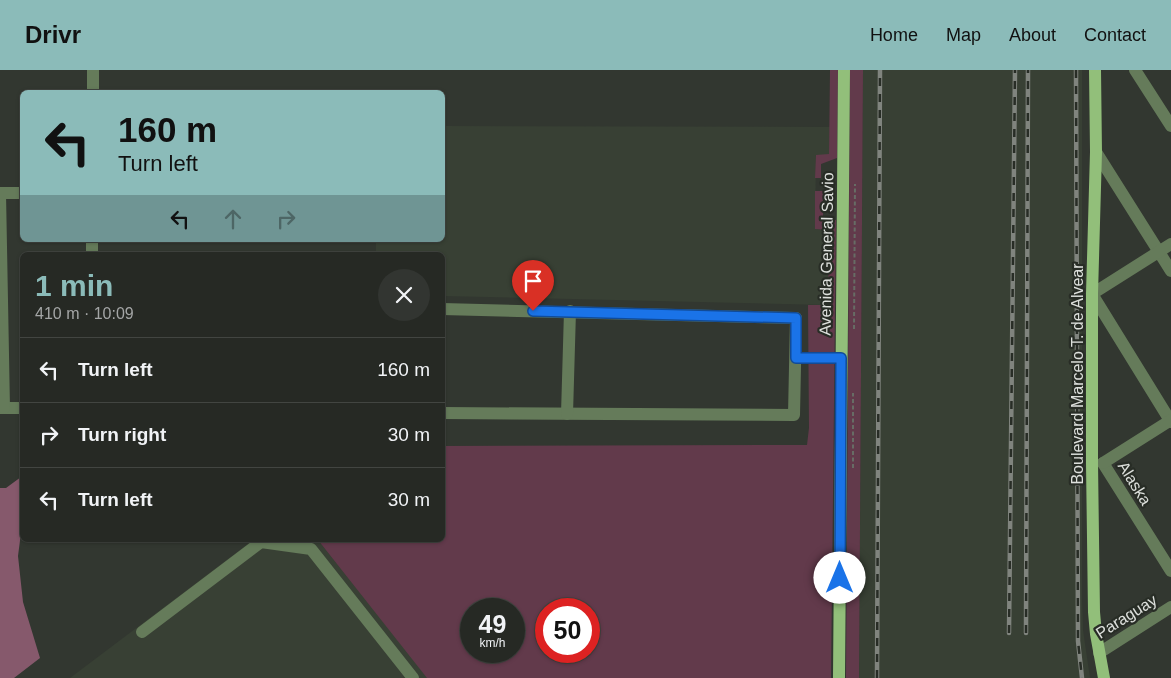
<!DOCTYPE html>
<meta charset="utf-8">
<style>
:root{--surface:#262924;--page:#323531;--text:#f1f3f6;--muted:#a4a6a6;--line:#424541;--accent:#8bbbb9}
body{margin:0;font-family:Arial,sans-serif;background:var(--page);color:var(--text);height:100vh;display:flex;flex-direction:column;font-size:19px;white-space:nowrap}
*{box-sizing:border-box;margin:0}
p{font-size:16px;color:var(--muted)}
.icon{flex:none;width:28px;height:28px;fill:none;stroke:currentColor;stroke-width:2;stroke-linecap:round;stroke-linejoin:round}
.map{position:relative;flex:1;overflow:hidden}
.drawer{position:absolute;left:20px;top:182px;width:425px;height:290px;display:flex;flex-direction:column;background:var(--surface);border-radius:8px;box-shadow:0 1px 4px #0004,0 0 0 1px var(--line)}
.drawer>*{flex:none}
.hud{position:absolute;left:20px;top:20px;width:425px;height:152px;border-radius:8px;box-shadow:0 1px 4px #0004,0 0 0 1px var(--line);background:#8bbbb9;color:#111;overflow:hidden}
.speed{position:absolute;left:460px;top:528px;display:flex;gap:10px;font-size:25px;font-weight:700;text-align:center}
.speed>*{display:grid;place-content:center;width:65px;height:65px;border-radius:50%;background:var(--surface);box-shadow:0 1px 4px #0004,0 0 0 1px var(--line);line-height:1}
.speed small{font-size:12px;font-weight:400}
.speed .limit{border:8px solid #d22;background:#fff;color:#111}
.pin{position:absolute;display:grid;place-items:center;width:42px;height:42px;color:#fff;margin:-51px -21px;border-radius:50% 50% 50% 0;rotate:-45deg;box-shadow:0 0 5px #0007}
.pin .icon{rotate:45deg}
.me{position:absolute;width:55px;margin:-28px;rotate:0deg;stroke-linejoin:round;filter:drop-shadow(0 0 4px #0008)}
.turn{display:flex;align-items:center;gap:18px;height:105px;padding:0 15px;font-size:22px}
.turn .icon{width:65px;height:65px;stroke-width:2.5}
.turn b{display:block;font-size:35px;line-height:42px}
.lanes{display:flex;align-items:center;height:48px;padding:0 15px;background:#0003;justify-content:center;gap:25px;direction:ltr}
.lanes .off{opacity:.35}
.round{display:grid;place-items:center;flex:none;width:52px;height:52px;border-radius:26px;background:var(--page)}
.head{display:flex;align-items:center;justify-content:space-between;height:85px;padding:0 15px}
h1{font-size:30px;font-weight:700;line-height:38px;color:var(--accent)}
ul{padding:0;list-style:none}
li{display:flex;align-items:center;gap:15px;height:65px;padding:0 15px;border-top:1px solid var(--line)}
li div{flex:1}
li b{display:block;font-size:19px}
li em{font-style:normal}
header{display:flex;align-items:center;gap:30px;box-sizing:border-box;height:70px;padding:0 25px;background:var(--accent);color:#111}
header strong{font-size:24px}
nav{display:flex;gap:28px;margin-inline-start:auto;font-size:18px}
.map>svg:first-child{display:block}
.built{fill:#384034}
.green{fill:#623a4b;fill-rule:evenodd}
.forest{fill:#86596c}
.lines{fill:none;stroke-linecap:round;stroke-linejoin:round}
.path{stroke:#676c65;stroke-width:2;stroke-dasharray:4 2.5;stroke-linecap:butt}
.minor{stroke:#657b5a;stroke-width:12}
.major{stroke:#92bf7a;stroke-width:12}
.rail-casing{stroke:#80847e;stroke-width:4.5}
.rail{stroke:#282d26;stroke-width:2.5;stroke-dasharray:8;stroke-linecap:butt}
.route-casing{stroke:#114b97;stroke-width:12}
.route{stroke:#1a73e8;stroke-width:9}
.labels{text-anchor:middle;stroke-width:4.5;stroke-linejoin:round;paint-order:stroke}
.street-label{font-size:16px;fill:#dde0dc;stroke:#282d26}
</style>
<header>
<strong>Drivr</strong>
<nav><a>Home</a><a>Map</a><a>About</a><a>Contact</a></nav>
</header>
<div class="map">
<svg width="1171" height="608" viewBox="0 0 1171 608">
<rect width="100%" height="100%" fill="#323730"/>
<!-- built -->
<g class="built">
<path d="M863,0H1082V528L1083,560L1090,608H859Z"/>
<path d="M443,56L830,57L829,85H816L815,159L829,160L828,235L443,226L442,185H376V170H442Z"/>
<path d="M253,470H318L428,608H70Z"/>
</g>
<!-- green -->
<g class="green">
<path d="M830,0H838L837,88L821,94V108H815L816,85L829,84Z"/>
<path d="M850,0H863L859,608H846Z"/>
<path d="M815,121H823V149L836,150L831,608H427L318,470H442L443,376L807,375L809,358L808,235H828L829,160L815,159ZM471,539H514V581H471ZM546,539H589V581H546Z"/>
</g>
<!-- forest -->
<path class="forest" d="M22,388V455L18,486L23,532L40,588L14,608H0V418H6L21,407Z"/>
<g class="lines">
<!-- path -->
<g class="path">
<path d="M854,259L855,114"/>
<path d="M853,398V323"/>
</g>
<!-- minor -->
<g class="minor">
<path d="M1135,0L1171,56"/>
<path d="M93,22V0"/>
<path d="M1096,82L1171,201"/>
<path d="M1171,174L1092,224L1171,352"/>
<path d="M92,185V170"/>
<path d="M442,239L796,248L794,345L442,343"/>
<path d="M796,288H841"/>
<path d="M0,338H22"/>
<path d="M4,338L0,123H22"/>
<path d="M567,344L570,241"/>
<path d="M1103,393L1171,501"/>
<path d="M1103,393L1171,350"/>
<path d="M142,562L261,472L311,479L413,608"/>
<path d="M1099,583L1171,537"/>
</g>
<!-- major -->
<g class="major">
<path d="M1095,0L1096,82L1092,224V393L1094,542L1096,564L1104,608"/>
<path d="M839,608L844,0"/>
</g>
<!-- rail casing -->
<g class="rail-casing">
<g id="rail">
<path d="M1076,0L1078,571L1082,608"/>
<path d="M1009,563L1015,0"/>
<path d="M1026,563L1028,0"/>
<path d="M877,608L880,0"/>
</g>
</g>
<!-- rail -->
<use href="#rail" class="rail"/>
</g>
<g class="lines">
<!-- route casing -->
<g class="route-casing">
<path id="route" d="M533,241L796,248V288H841L840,508"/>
</g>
<!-- route -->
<use href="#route" class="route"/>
</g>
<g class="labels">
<!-- street labels -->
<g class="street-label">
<text transform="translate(826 184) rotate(-89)" y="6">Avenida General Savio</text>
<text transform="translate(1077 304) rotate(-90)" y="6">Boulevard Marcelo T. de Alvear</text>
<text transform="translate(1135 413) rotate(58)" y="6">Alaska</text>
<text transform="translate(1126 546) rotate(-32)" y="6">Paraguay</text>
</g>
</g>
</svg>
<div class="speed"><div>49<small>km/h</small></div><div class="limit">50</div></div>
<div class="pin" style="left:533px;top:241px;background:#d93025"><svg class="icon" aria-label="arrive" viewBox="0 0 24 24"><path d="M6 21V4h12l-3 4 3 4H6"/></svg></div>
<svg class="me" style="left:840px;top:508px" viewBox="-20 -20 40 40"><circle r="19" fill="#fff"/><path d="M0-13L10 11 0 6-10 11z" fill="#1a73e8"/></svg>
<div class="hud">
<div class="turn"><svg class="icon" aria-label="left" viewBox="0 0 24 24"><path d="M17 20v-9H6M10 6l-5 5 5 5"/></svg><div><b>160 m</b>Turn left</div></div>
<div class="lanes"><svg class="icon" aria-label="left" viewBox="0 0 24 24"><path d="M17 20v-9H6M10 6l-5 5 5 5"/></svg><svg class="icon off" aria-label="ahead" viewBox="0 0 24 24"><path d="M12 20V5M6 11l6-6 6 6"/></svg><svg class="icon off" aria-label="right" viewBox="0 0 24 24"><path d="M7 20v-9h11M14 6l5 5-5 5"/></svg></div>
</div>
<section class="drawer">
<div class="head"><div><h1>1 min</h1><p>410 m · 10:09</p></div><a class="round"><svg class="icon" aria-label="close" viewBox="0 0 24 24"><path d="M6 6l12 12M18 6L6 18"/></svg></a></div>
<ul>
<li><svg class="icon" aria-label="left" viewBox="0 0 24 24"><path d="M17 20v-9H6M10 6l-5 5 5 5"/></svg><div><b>Turn left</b></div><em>160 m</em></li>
<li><svg class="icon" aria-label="right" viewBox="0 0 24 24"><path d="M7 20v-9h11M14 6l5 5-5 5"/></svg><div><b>Turn right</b></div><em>30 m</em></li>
<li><svg class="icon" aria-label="left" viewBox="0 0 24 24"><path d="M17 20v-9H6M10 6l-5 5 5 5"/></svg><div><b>Turn left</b></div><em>30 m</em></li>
</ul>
</section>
</div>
